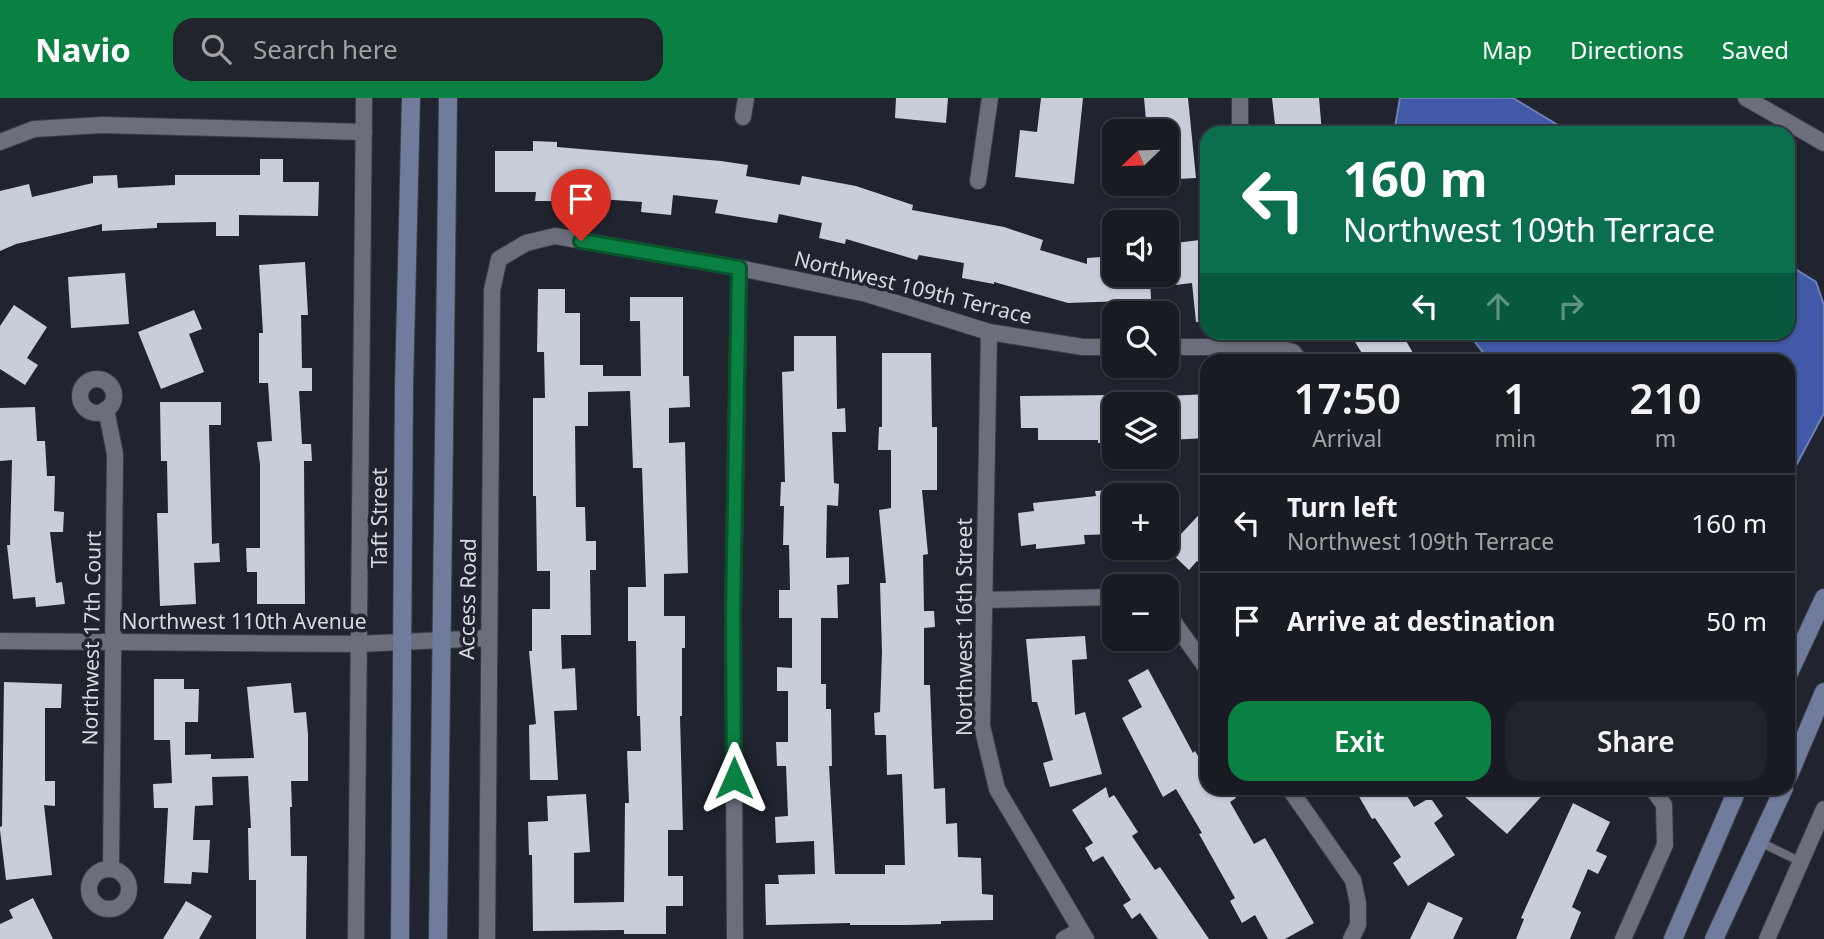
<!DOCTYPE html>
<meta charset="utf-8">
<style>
:root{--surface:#181b22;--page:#21242a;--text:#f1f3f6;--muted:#9fa1a5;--line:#363940;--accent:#0b8043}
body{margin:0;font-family:"Noto Sans",sans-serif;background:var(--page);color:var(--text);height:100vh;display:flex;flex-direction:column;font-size:26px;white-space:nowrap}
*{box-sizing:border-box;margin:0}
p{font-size:23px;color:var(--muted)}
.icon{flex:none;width:38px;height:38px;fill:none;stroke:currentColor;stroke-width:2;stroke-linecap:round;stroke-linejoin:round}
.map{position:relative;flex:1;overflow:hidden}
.details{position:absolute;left:1200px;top:256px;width:595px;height:441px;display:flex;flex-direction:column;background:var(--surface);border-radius:21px;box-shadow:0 2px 5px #0004,0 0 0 2px var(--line)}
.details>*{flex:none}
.banner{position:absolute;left:1200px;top:28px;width:595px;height:214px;border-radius:21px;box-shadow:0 2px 5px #0004,0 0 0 2px var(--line);background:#0b6e4f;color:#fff;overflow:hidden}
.needle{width:46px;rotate:247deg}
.fabs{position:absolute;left:1102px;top:21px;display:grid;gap:14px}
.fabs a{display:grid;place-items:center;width:77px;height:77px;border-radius:14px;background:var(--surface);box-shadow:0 2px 5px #0004,0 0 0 2px var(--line);font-size:35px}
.pin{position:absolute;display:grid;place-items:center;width:60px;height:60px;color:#fff;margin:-72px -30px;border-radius:50% 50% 50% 0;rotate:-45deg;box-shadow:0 0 7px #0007}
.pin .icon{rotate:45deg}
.me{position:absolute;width:77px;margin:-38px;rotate:0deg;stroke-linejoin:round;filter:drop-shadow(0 0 5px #0008)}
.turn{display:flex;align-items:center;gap:24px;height:147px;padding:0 28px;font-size:32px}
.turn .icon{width:91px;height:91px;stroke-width:2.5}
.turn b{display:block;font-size:49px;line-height:60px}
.lanes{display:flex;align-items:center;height:66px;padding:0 28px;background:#0003;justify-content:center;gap:35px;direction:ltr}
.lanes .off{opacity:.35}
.eta{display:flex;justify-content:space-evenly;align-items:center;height:119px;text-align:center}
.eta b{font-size:42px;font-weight:600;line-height:49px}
.cta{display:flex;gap:14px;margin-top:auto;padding:14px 28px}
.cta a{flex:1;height:80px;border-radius:21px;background:var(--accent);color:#fff;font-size:28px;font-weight:600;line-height:80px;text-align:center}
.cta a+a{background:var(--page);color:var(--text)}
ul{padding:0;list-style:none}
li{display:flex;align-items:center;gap:21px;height:98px;padding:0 28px;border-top:2px solid var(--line)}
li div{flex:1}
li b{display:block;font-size:26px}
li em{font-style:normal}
header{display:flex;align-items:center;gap:42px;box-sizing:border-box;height:98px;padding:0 35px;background:var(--accent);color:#fff}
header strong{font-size:33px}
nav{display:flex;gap:38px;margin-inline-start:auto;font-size:24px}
.search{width:490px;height:63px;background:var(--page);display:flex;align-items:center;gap:18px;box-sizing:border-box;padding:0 24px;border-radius:21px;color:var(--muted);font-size:26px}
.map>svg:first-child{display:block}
.water{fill:#4159a6;stroke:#6e7fb7;stroke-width:2}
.building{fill:#c8cdda}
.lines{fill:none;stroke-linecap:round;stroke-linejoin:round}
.lane-casing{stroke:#3b3e46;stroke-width:10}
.street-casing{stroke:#3b3e46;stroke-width:18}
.secondary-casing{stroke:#3b3e46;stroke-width:20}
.lane{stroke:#6b6f7b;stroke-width:8}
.street{stroke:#6b6f7b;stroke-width:16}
.secondary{stroke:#717c9d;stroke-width:18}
.route-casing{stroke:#07532c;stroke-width:18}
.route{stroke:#0b8043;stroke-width:12}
.labels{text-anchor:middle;stroke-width:7;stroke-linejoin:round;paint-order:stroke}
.street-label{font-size:21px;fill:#d7d9e0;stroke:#20242e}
</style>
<header>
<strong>Navio</strong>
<div class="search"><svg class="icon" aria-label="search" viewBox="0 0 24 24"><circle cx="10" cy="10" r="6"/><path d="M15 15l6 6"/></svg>Search here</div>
<nav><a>Map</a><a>Directions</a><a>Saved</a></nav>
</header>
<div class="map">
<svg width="1824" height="841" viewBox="0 0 1824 841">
<rect width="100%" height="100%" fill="#20242e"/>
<!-- water -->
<g class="water">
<path d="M1400,0H1513L1571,35H1394Z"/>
<path d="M1789,167L1816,184L1824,207V315L1789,381L1788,262H1489L1468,235L1788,234Z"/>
</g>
<!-- building -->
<g class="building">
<path d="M896,0H948L946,25L895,20Z"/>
<path d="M1041,0H1083L1074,86L1015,79L1020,32L1037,34Z"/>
<path d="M1144,0H1188L1196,80L1177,81L1175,63L1167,64V33H1147Z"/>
<path d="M1272,0H1319L1322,35H1276Z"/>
<path d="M533,43L557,44V49L721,63L748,67L746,78L800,87L802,78L856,88L913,107L912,112L1004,129L1043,142L1040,152L1087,166V160L1115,158V177H1150L1151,202L1068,205L994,184V186L962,180L964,165L919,157L917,162L846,141L845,146L819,140L822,125L779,116L777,125L715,115L718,102L673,97L671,117L641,114L642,104L557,98V103H535L536,94H495V53H533Z"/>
<path d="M260,61H283V84H319L318,118L239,117V138H216V124L157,125V130L102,133V126L16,146L0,153V93L29,86L32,99L93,85V78L117,77L118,90L175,87V77H260Z"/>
<path d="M1208,141V223L1196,224L1192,185L1167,188V146Z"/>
<path d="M305,164L308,217H301L302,270H312V293H299L302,346H311L312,363H304L305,506H257V474H247L246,450H260V366L257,344L272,343L268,285H259V235H263L259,167Z"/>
<path d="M125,175L129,226L71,230L68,179Z"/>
<path d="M538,191H565V215H580V267H603V278H641L640,223H630V199H683V278H689L690,309L669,310V345L685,344L688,475L664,476V518H685V550H682V618H680L683,732H668V778H683V808H666V836H624V832L533,833L532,757H529L528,724L548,723L547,698L586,696L590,754L574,755V805L624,804L625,705H629L627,653H641L640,618H637L636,543H628V489H646L642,370H633L630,293L588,294V328H575L576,409H585L586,443H596V472H590L591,537H561L562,571L575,570L577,612L554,613L558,682H530L529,627L536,626L529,553H532V511H550V473H537L536,398H533V300H545L544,254H537Z"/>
<path d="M14,207L47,229L27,260L38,267L25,287L0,271V228Z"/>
<path d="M194,212L202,231L189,236L204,274L161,291L138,234Z"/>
<path d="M1349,234H1401L1417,262H1366Z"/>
<path d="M794,238H836L837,311L845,310L846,334H832L834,385L839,386L838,408L827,407L826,460L849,459V486L837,487L838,520H821V586H826V611H831L832,668H829L835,776H885V767H905L902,676L887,677L886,637H875L874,615L880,614L882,554L880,485H886L879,412L891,410V352H878L879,329H882V255H931L932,329H937V392H922L928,456L923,457L924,513H934L935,529L924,530V587H930L934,691L945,690L946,726L957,725L958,759L981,760L982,796L993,797V822L941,823V826L907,827H850V825L766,827L765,786H779L778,777L815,776L814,743L776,745L775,719L788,718L786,668H777L776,644H788V593H777V569L792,570V520H779V492H790L789,447H783L784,408H780L781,384H785L782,274L794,273Z"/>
<path d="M1208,296V340L1168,342L1167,298Z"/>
<path d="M1115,297V345H1098V342H1038V330H1021L1020,298Z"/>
<path d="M160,304H221V327H209L212,446L219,445L220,464L194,465L196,506L160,508L157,415H168L167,363H161Z"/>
<path d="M35,309L37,343H45L47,378H55L54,413L64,414L63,434H50L56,485L62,484L65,506L36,509L35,499L13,501L7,447H10L12,362L0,363V310Z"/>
<path d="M1115,392V436L1084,437L1085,446L1036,451V446L1021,448L1018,415L1034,413L1033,405L1096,398L1095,393Z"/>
<path d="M1208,407V473L1197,463L1189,472L1167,451Z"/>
<path d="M1085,538L1087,561L1072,562L1075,617L1085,614L1102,676L1050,689L1043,665L1053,662L1037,604H1032L1026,541Z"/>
<path d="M1148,571L1193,655L1195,653L1208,675V690H1230L1236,700L1230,704L1254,746L1265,740L1314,825L1285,841H1268L1255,817L1242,825L1230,803L1235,800L1199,736L1202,735L1176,691L1163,699L1122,620L1142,609L1128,582Z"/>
<path d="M154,581H184V591H199L198,624H185V657L211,656V661L254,660L247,589L291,585L294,615L306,614L308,636V683H291L292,709H290L291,758H307L306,841H256V782H249L248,730H251L248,678L212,679L213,707L195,708L193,742H210L208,775L192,774L191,786L164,785L168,710H154L153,686L172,685L170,642H154Z"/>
<path d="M4,584L62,586L61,610H45V683H55V708L44,707L52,777L6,782L0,732V729L2,728Z"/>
<path d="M1106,689L1109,700L1114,697L1138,734L1132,738L1155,772L1160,769L1209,841H1158L1140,815L1132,821L1123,807L1131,802L1103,758L1093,764L1085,750L1093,745L1072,712Z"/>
<path d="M1354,690H1402L1414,709L1426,702H1432L1443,718L1434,725L1455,757L1408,788L1393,765L1401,759L1375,720L1372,721Z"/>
<path d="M1455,690H1549L1507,736Z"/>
<path d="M1573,705L1610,724L1596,753L1607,758L1598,776L1588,771L1572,809L1581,814L1570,841H1516L1524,821L1521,820Z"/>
<path d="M33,800L53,841H0V826L13,820L9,812Z"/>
<path d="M186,803L212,818L199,841H163Z"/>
<path d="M1428,804L1463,820L1453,841H1410Z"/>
</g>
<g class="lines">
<!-- lane casing -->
<g class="lane-casing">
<path id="lane" d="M1760,744L1801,764"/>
</g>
<!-- street casing -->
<g class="street-casing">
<g id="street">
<path d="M1240,0V35"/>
<path d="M1746,0L1824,45"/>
<path d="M743,19L746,0"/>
<path d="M0,44L34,31L102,27L364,34"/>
<path d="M978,83L990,0"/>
<path d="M989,234L982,628L997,691L1086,841"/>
<path d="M1167,249H1273L1293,254L1299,262"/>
<circle cx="97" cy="298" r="17"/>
<path d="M106,311L115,356L111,771"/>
<path d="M983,502L1115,499"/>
<path d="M1167,515L1208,572"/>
<path d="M0,543L358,546L488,540"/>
<path d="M1289,690L1353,782L1358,805V827L1351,841"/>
<circle cx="109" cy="791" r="20"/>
<path d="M356,841L364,0"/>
<path d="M487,841L492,192L499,161L526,145L555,138L739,170L867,196L989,234L1083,249H1115"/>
<path d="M735,841L733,518L739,170"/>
<path d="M1064,841L1080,832"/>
<path d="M1623,841L1665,747L1664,707L1652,690"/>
<path d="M1767,841L1824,711"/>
</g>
</g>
<!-- secondary casing -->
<g class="secondary-casing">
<g id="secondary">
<path d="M1788,577L1824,500"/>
<path d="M1788,679L1824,594"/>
<path d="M400,841L404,288L411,0"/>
<path d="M438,841L448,0"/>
<path d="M1673,841L1738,690"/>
<path d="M1714,841L1784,690"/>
</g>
</g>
<!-- lane -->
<use href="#lane" class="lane"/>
<!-- street -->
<use href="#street" class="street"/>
<!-- secondary -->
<use href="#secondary" class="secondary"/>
</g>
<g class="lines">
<!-- route casing -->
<g class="route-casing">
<path id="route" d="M581,143L739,170L733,518L734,680"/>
</g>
<!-- route -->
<use href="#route" class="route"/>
</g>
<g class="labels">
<!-- street labels -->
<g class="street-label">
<text transform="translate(913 190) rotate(14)" y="7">Northwest 109th Terrace</text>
<text transform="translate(380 420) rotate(-90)" y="7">Taft Street</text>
<text transform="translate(468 501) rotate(-89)" y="7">Access Road</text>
<text x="244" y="531">Northwest 110th Avenue</text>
<text transform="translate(965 529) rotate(-90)" y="7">Northwest 16th Street</text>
<text transform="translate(92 540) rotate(-89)" y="7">Northwest 17th Court</text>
</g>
</g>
</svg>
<div class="fabs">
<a><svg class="needle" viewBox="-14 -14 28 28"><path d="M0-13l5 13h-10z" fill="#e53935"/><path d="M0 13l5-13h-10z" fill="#9fa1a5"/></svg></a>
<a><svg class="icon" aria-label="sound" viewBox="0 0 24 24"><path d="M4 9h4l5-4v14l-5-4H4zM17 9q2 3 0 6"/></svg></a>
<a><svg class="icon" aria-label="search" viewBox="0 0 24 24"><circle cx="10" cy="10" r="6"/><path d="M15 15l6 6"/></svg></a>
<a><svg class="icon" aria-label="layers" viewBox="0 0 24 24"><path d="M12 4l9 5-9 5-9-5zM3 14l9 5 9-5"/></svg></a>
<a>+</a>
<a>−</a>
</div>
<div class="pin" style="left:581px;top:143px;background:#d93025"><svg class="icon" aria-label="arrive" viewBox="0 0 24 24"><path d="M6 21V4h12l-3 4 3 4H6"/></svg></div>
<svg class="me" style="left:734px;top:680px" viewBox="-20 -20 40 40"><path d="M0-17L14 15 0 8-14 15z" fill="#0b8043" stroke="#fff" stroke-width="4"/></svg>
<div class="banner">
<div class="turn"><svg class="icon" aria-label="left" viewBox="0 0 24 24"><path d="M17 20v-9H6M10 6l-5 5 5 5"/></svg><div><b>160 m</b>Northwest 109th Terrace</div></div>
<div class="lanes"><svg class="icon" aria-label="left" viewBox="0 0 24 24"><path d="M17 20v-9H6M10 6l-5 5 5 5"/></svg><svg class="icon off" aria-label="ahead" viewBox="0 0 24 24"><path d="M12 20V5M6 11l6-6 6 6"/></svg><svg class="icon off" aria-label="right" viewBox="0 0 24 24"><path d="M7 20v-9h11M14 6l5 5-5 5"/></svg></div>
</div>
<section class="details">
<div class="eta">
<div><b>17:50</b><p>Arrival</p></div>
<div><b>1</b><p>min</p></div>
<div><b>210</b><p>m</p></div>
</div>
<ul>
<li><svg class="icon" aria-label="left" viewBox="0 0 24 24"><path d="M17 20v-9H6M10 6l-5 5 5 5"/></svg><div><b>Turn left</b><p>Northwest 109th Terrace</p></div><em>160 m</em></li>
<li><svg class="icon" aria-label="arrive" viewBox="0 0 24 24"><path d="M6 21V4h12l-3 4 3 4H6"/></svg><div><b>Arrive at destination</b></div><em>50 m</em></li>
</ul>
<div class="cta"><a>Exit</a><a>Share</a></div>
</section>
</div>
